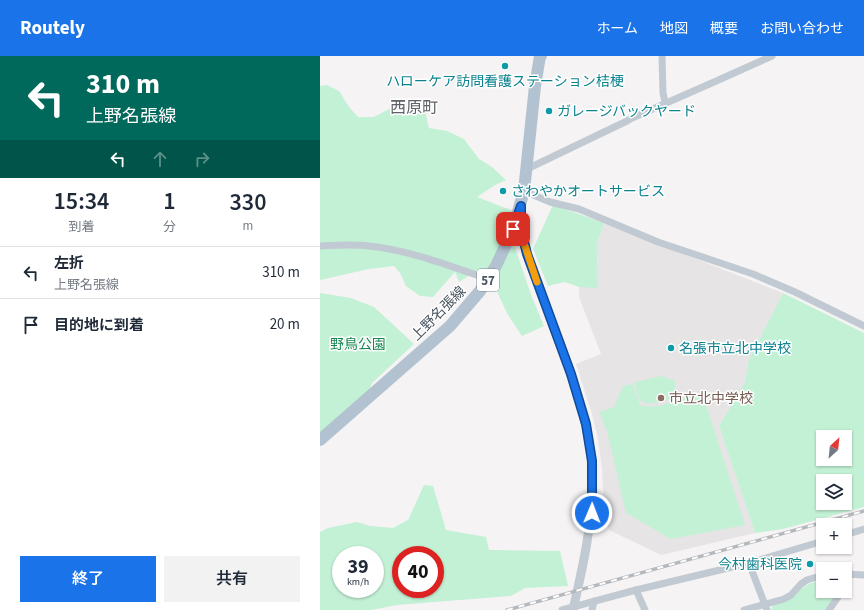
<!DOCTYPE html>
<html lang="ja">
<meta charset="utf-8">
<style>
:root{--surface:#fff;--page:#f2f2f3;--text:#1f2937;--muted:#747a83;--line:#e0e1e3;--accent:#1a73e8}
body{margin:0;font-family:"Source Sans 3","Noto Sans JP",sans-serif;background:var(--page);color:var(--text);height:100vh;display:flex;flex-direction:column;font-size:15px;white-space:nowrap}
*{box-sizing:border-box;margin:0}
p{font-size:13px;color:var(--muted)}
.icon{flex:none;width:22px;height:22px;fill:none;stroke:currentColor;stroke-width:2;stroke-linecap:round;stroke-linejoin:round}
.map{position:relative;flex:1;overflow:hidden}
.details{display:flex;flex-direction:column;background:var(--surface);width:320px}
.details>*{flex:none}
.hud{background:#00695c;color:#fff;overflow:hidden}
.needle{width:26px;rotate:27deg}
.fabs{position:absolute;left:496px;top:374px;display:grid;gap:8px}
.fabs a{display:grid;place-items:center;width:36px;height:36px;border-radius:0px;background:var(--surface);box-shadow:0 1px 3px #0004;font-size:20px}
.speed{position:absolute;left:12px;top:490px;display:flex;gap:8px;font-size:20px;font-weight:700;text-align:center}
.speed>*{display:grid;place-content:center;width:52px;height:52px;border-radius:50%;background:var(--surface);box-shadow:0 1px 3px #0004;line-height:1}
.speed small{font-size:10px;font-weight:400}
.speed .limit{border:6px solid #d22;background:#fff;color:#111}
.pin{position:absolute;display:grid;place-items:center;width:34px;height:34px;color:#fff;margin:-17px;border-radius:8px;box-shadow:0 2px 6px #0006}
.me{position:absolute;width:44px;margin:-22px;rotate:1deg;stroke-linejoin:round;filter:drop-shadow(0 0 3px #0008)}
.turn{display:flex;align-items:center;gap:14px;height:84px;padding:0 20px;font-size:18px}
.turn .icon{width:52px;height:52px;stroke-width:2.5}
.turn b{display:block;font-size:28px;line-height:34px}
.lanes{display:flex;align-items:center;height:38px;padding:0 20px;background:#0003;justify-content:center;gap:20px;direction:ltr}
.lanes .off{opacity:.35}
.eta{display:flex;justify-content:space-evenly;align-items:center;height:68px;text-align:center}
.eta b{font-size:24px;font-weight:600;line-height:28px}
.cta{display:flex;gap:8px;margin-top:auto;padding:8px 20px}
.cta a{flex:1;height:46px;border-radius:0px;background:var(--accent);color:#fff;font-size:16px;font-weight:600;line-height:46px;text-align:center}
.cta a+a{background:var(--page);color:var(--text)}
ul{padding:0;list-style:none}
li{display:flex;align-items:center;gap:12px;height:52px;padding:0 20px;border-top:1px solid var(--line)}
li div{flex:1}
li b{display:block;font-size:15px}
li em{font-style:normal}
header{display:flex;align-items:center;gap:24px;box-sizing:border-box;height:56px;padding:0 20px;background:var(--accent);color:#fff}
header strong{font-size:19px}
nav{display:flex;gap:22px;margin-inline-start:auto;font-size:14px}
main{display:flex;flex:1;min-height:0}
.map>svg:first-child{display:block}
.education{fill:#e6e4e5}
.green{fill:#c3f1d5;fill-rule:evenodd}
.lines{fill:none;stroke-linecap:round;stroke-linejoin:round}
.minor{stroke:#c1cad2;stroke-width:7}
.tertiary{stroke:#c1cad2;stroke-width:9}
.primary{stroke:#b3c2d1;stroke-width:12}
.rail-casing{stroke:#b5b8bd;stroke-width:3.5}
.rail{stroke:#fff;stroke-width:2;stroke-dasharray:6;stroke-linecap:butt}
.route-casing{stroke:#114b97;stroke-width:10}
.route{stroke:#1a73e8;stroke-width:7}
.slow{stroke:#f59e0b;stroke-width:7}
.culture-dot{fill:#0f9aa8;stroke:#fff;stroke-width:1.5}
.education-dot{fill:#8d6e63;stroke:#fff;stroke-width:1.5}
.labels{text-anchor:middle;stroke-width:3;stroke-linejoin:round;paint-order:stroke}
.shield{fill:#fff;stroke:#808990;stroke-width:1}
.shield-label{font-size:13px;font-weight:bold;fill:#4a5661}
.culture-label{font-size:14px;fill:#0d838f;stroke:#fff;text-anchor:start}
.street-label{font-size:14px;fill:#4a5661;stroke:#fff}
.park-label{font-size:14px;fill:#17864f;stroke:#fff}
.education-label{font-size:14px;fill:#785e54;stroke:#fff;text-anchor:start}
.quarter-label{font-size:16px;fill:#5f6368;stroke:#fff}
</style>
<header>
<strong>Routely</strong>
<nav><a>ホーム</a><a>地図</a><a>概要</a><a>お問い合わせ</a></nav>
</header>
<main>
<section class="details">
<div class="hud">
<div class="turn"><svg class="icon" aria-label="left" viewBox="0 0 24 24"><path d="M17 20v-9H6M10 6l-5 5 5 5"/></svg><div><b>310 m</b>上野名張線</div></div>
<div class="lanes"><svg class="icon" aria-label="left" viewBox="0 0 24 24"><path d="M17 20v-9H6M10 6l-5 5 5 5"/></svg><svg class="icon off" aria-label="ahead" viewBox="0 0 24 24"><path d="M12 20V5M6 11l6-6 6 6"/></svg><svg class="icon off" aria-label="right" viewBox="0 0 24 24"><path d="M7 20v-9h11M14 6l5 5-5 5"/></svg></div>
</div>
<div class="eta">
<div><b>15:34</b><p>到着</p></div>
<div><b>1</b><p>分</p></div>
<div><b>330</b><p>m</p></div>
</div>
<ul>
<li><svg class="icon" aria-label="left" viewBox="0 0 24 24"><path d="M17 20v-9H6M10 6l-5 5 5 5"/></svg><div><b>左折</b><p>上野名張線</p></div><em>310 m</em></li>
<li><svg class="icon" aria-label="arrive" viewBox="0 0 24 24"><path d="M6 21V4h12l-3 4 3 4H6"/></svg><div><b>目的地に到着</b></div><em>20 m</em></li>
</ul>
<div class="cta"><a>終了</a><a>共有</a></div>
</section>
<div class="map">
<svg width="544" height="554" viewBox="0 0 544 554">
<rect width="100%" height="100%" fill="#f5f3f3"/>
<!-- education -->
<path class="education" d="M284,167L463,237L429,303L425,326L399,370L435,477L341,499L289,474L284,453L282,412L277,378L272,358L256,308L281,298L259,241V231H278L277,188Z"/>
<!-- green -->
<g class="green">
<path d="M7,29L19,35L29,51L38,61H54L71,52L105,55L109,72L127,75L144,83L159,103L172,111L186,124L175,129L157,141L196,156L167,217L156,215L139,226L135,216L113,241L100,240L86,230L80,217L74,210L49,213L0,224V30Z"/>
<path d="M233,149L284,167L277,188L278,232L259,231L245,226L228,230L213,193Z"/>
<path d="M191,190L195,191L210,236L224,270L202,280L188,259L172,225Z"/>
<path d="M0,237L31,242L54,251L94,288L52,327L49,334L0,379Z"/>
<path d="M463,237L544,277V451L463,473L435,477L399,370L425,326L429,303ZM503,381H525V403H503ZM503,425H525V447H503Z"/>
<path d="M341,320L355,325L356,341C347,344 324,353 319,342C317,337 316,331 315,326Z"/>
<path d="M313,328L320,349C339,354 355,345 372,337L384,343L425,469L351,483L306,457L287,375L279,356L294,351L303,330Z"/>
<path d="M104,429L113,430L126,474L166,481L169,494L240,495L248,530L205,532L191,540L77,549L51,554H0V476L8,472L37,466L50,470L73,472L88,464ZM21,499H55V533H21ZM81,499H115V533H81Z"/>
<path d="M503,523V535H518L505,554H451L453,549L489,528Z"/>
</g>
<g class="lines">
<!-- minor -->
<g class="minor">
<path d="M342,0L343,37L345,46"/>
<path d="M207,113L307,65L310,63L394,26L452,0"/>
<path d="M204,135L230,146L259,153L338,186L433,218L475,236L544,270"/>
<path d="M0,190C17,189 33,188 49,190C89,194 130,210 168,223"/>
<path d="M525,479L544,473"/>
<path d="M429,507L447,554"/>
<path d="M525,518L544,519"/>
<path d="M316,534L325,554"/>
<path d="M242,554L316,534L429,507L503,485"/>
<path d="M272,554L274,545"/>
<path d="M424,554L464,543L471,539L481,528L487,524L503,519"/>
<path d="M509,554L518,541L521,535"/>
</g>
<!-- tertiary -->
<path class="tertiary" d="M201,157L202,181L207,198C218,230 230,261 242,293C257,335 272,376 272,422C273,467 263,510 253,554"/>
<!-- primary -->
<path class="primary" d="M0,384L130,270L160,235L176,210L193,173L204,135L215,30L220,0H221"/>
<!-- rail casing -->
<g class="rail-casing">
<path id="rail" d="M187,554L544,455"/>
</g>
<!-- rail -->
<use href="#rail" class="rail"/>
</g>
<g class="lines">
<!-- route casing -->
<g class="route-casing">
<path id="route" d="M193,173L201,150V173L207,198L251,318L266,368L272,405V457"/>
</g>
<!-- route -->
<use href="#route" class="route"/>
<!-- slow -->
<path class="slow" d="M201,160L202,181L217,226"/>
</g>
<!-- markers -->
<g class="culture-dot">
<circle cx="185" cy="10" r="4"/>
<circle cx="229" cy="55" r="4"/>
<circle cx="183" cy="135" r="4"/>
<circle cx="351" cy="292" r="4"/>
<circle cx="490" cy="508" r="4"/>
</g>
<circle class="education-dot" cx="341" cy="342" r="4"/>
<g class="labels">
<!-- shield labels -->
<rect class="shield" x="157" y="213" width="22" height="22" rx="3"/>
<g class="shield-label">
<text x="168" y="229">57</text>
</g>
<!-- culture labels -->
<g class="culture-label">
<text x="185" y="30" text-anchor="middle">ハローケア訪問看護ステーション桔梗</text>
<text x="237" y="60">ガレージバックヤード</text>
<text x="191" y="140">さわやかオートサービス</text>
<text x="359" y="297">名張市立北中学校</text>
<text x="482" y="513" text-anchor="end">今村歯科医院</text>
</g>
<!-- street labels -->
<g class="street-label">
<text transform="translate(118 257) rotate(-45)" y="5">上野名張線</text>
</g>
<!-- park labels -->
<g class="park-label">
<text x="38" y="293">野鳥公園</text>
</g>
<!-- education labels -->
<g class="education-label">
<text x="349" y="347">市立北中学校</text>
</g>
<!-- quarter labels -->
<g class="quarter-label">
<text x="94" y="57">西原町</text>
</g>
</g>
</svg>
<div class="fabs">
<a><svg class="needle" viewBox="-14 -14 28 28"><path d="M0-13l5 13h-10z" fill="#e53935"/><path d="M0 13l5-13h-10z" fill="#747a83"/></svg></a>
<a><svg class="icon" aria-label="layers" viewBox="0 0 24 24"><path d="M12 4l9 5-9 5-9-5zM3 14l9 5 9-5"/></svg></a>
<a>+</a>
<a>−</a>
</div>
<div class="speed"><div>39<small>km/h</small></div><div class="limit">40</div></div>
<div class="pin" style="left:193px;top:173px;background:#d93025"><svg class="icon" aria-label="arrive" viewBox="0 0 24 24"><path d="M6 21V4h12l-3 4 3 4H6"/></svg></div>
<svg class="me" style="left:272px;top:457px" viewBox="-20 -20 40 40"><circle r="17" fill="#1a73e8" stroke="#fff" stroke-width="3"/><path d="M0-11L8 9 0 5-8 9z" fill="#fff"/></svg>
</div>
</main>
